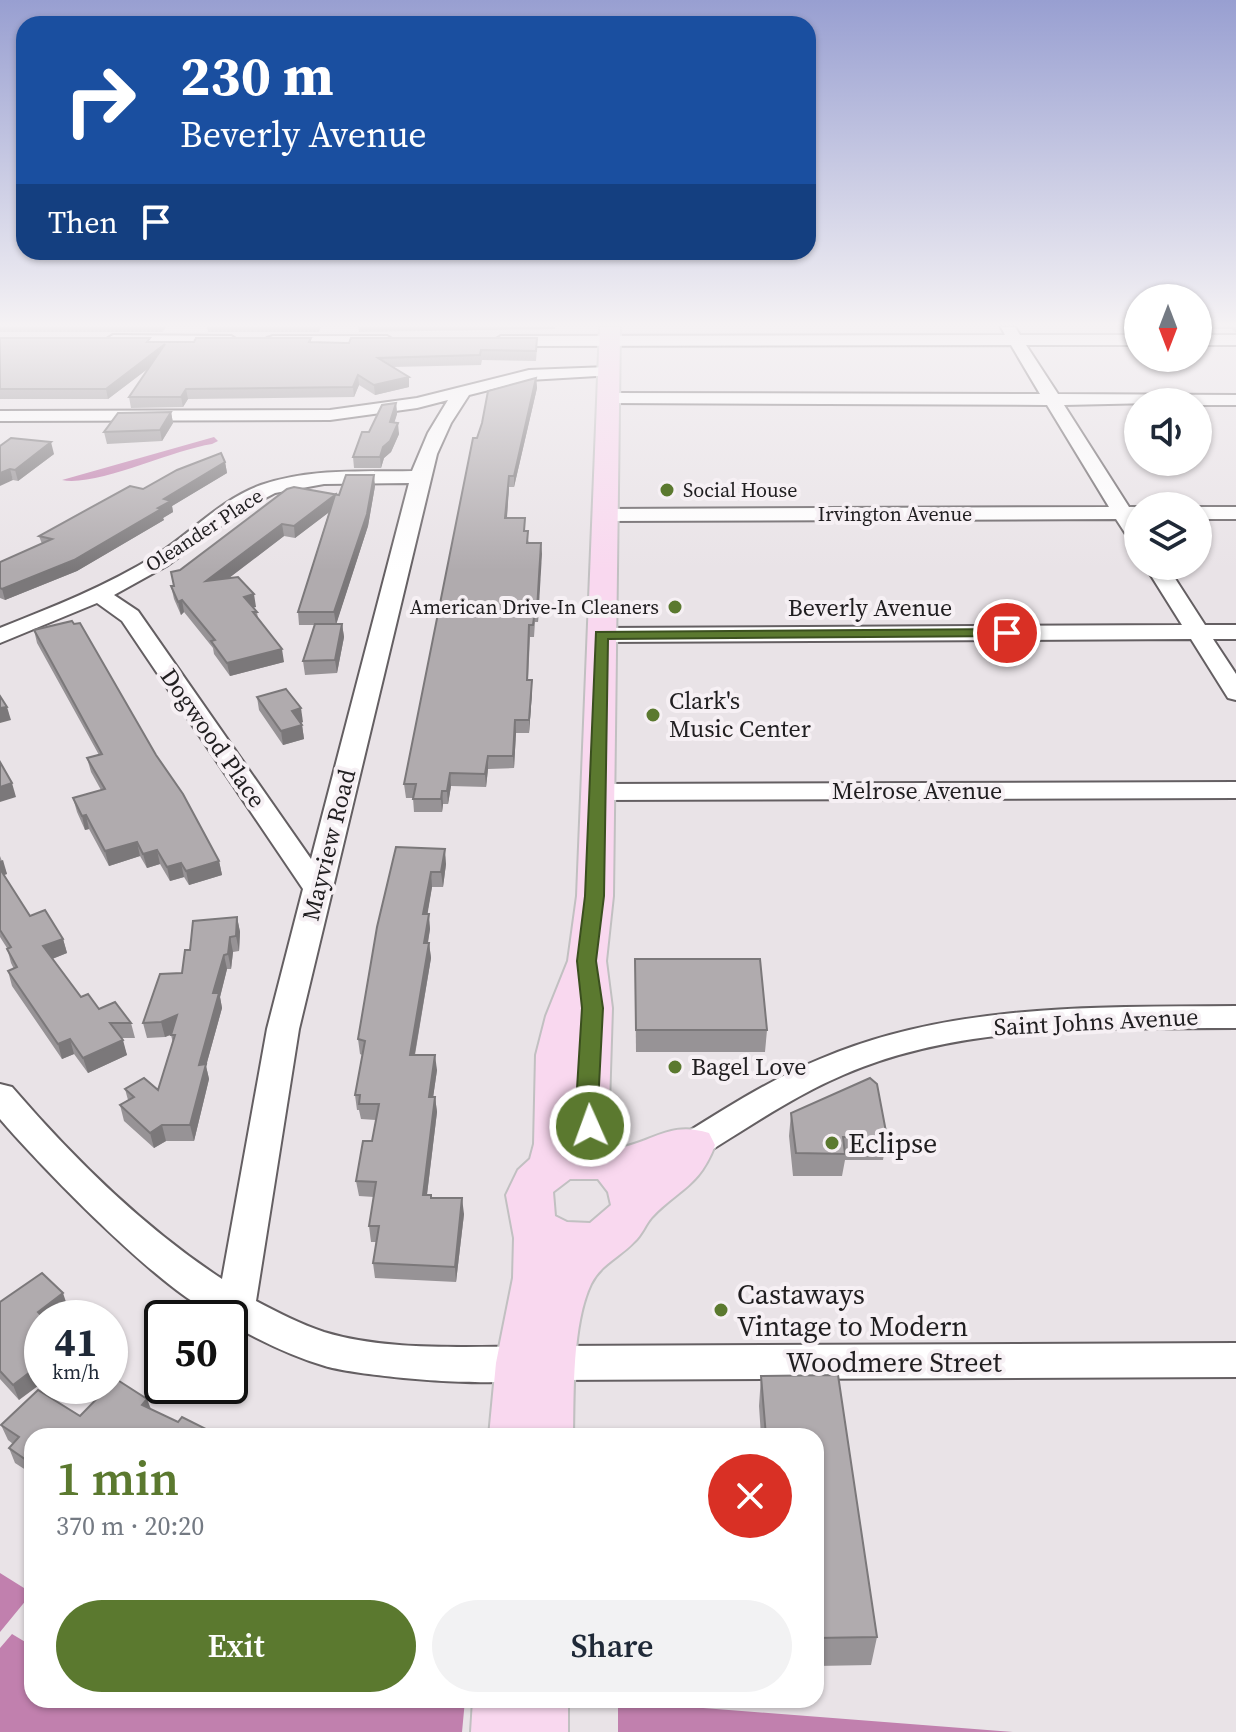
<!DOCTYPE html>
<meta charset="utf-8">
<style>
:root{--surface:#fff;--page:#f2f2f3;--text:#1f2937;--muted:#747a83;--accent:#5b792f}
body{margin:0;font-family:"Source Serif 4",serif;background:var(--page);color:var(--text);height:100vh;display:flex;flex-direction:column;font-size:30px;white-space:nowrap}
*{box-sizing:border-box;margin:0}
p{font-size:26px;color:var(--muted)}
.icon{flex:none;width:44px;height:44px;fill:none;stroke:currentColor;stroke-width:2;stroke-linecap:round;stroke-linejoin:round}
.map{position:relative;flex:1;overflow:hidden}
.side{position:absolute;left:24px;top:1428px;width:800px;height:280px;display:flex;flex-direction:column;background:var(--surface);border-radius:24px;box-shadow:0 2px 6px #0004}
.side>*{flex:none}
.guide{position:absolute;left:16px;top:16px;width:800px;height:244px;border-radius:24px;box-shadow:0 2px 6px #0004;background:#1a4fa0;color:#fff;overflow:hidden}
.needle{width:52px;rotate:180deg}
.tools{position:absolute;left:1124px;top:284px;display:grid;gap:16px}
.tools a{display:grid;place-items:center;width:88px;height:88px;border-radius:50%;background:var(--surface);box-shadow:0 2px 6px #0004;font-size:40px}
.speed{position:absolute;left:24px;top:1300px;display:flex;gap:16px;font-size:40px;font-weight:700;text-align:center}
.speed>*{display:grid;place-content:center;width:104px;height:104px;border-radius:50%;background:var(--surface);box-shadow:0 2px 6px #0004;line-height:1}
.speed small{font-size:20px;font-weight:400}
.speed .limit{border:4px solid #111;border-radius:12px;background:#fff;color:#111}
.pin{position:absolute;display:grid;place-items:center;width:68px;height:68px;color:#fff;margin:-34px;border:4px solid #fff;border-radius:50%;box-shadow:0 2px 8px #0007}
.me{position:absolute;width:88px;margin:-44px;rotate:358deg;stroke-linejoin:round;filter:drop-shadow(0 0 6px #0008)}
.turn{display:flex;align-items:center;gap:28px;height:168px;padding:0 32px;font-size:36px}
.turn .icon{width:104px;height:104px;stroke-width:2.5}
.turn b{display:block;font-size:56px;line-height:68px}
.then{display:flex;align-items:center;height:76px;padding:0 32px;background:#0003;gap:16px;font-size:30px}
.round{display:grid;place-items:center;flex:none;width:84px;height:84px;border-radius:42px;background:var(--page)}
.summary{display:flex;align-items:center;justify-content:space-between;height:136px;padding:0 32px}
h1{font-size:48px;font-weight:600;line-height:60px;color:var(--accent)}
.primary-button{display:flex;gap:16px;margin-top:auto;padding:16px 32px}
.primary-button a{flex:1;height:92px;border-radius:48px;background:var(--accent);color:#fff;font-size:32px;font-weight:600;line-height:92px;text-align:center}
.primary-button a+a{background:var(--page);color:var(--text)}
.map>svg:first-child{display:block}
.water{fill:#c180ae}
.pier{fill:#e9e3e7}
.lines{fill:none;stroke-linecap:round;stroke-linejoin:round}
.minor-casing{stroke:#645f62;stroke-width:4}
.major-casing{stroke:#c1c0c1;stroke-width:4}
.minor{fill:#fff;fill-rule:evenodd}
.major{fill:#f9d8ef;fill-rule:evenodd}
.wall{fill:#979396}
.shaded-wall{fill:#7b787a}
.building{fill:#b0abae;stroke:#7b787a;stroke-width:2}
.route{fill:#5b792f;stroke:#3b4f1f;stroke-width:2}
.poi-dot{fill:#5b792f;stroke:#f6f0f4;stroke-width:3}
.labels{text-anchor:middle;stroke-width:8;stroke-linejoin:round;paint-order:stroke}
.far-poi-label{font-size:20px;fill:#201e20;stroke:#f6f0f4;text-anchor:start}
.far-street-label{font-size:20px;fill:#201e20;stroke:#f6f0f4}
.street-label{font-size:24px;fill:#201e20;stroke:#f6f0f4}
.poi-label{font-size:24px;fill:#201e20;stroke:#f6f0f4;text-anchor:start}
.near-poi-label{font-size:28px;fill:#201e20;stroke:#f6f0f4;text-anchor:start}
.near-street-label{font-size:28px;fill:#201e20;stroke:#f6f0f4}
</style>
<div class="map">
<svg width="1236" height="1732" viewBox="0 0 1236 1732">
<rect width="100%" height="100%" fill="#e9e3e7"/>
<!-- water -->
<g class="water">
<path d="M214,437L218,441L212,444C172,450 96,487 62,480Z"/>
<path d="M0,1573L32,1593V1700H601L1013,1732H0Z"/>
</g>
<!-- pier -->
<g class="pier">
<path d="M32,1593V1646L12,1634L0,1648V1632Z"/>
<path d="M465,1700H618V1732H462Z"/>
</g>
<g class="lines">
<!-- minor casing -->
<g class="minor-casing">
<g id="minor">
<path d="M1001,327H1015L1020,335H1138V345H1026L1058,394L1236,395V405H1198V402L1064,405L1129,507H1138V544L1131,542L1116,519L604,521L594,515L604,509L1109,507L1047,405L607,403L598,398L607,393L1040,394L1011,345L501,346L493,341L501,336L1005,335Z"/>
<path d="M113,335L231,336L239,341L231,346L107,343L105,340Z"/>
<rect x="1198" y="335" width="38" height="10"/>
<path d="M273,336H387L395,341L387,346L267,344V338Z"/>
<path d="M608,367L614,369L616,372L614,375L529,380L469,395L451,423L437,454L299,1029L256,1301C279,1313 300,1324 324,1332C386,1351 457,1346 521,1347L536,1353L551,1346L1236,1343V1377L551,1380L536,1374C515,1392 357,1376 325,1366C291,1356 261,1341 230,1324V1318C185,1318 33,1158 0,1119V1084L12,1087C74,1159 143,1227 222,1279L267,1029L303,889L122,621L97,603L0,643V628C53,607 106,586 155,556C190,534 221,499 261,485C310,468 362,472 412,471L428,433L448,400L417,408L330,420L0,421V411L330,410L417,398L529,370ZM409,483L311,859L138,611L114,595L168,565L241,511L275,493L324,484Z"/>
<rect x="1198" y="507" width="38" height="12"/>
<path d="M1145,566H1167L1205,625H1236V639H1213L1236,674V700L1228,698L1191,639L601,642L593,640L590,635L593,630L601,628L1182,625Z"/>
<path d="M1236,782V798L598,800L589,798L585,792L589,786L598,784Z"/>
<path d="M1236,1006V1028C1106,1029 965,1022 843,1075C794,1096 750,1126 705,1154L693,1158L681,1154L676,1145L681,1136C726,1108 771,1079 820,1059C951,1003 1097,1007 1236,1006Z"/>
</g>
</g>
<!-- major casing -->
<g class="major-casing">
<g id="major">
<path d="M600,327H620L613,896L606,961L612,1008L609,1105L619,1148C655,1141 670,1121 709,1133L715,1145C699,1187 680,1188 652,1217C645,1225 642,1235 634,1242C620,1257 601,1264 591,1284C572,1324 574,1392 573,1436H489L496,1363L513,1278L514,1238L506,1195L518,1170L530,1159L534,1144L536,1055L546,1016L568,961L577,896ZM570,1179H598L608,1192L611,1205L590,1223L567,1222L555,1216L553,1192Z"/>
<path d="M473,1700H568V1732H471Z"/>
</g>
</g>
<!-- minor -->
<use href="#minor" class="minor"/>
<!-- major -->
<use href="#major" class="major"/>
</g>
<!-- wall -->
<g class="wall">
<path d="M0,327H166L163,332H0Z"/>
<path d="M207,327H321L319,332H208Z"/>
<path d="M358,327H555V329L359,332Z"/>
<path d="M1198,327H1236V333L1232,329H1198Z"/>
<path d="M0,338L151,342H194L311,338V342L537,348L536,361L482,360L481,365L393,367L409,377V387L375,395L359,385L354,397L188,399L183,407L131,408L129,397L149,368L108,399H0Z"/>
<path d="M536,378L537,388L514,487H509L507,518L525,531L529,543H541L538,622H535L534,637H530L528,680L532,692L529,733H516L514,768L488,769L486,787L451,786L448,804H443L442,812H414L413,798H406L404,784L477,438Z"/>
<path d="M396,403L397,414L394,422L399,434L391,452L384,458L381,468H354L353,457L369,432Z"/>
<path d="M171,412L173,423L162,441L107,444L104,432Z"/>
<path d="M0,446L54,454L18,481L13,480Z"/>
<path d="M225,462L227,473L172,506L173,512L163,518L164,520L77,571L5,600L0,598V562L42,544L39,536L143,489Z"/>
<path d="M375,486L368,526L336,624H342L344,637L337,673L305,675L303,661L315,625H299L298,612L329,512L295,538L284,536L229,578L256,607H253L257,612L258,619L284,662L230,676L214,654L213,648L184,612L181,615L174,599L171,586H174L180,570L339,495Z"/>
<path d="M34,630L156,755L219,861L222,875L189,885L184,877L170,881L160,864L147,868L140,856L109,866L89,829L85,830L77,812L73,798L101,790L91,772L87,758L99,755L37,643Z"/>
<path d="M257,697L303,722L301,723L302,725L304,739L283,745L259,710Z"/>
<path d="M396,847L446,864L443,887H432L427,914L430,929L428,943H429L431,958L415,1055L437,1070L433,1097H435L437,1112L427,1195H431L432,1198L464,1214L456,1282L375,1278L373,1263L376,1242H371L369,1226L374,1197L359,1196L356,1181L372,1141L376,1120L361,1119L359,1110H357L355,1095L362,1055L360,1054L358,1039Z"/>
<path d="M0,856L7,874L4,875L30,916L63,939L67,953L52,959L81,997L99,1009L131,1023L135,1038H121L127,1055L88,1073L74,1054L62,1059L12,986L8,971L14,969L11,963L7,948L0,937Z"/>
<path d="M237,917L240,932L239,951L233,952L231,969H227L220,997L222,1008L206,1066L209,1079L194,1141H166L154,1148L124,1121L120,1105L128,1100L125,1089L158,1090L173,1043L171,1035L165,1037L147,1038L143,1023L182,973L190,950Z"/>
<path d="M635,959L767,1030L765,1052H636Z"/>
<path d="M791,1113L887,1137L883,1160H845L842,1176H793L789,1136Z"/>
<path d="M0,1302L68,1308L55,1318H42L19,1400L0,1379Z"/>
<path d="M838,1375L877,1637L871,1665L816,1666V1436H761L759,1406L761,1376Z"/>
<path d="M147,1399L151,1409L178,1422L210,1431L211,1436H32V1474L15,1463L9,1448L13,1444L8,1440L1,1425L80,1416Z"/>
</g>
<!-- shaded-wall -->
<g class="shaded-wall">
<path d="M165,344L167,354L108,399L106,389Z"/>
<path d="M358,375L359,385L354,397L353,387Z"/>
<path d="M409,377V387L375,395L374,385Z"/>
<path d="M536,378L537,388L514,487V476Z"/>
<path d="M186,389L188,399L183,407L181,397Z"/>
<path d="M396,403L397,414L391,434L390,422Z"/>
<path d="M171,412L173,423L162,441L160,430Z"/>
<path d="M398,423L399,434L391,452L384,458L381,468L380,457L383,447Z"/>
<path d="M51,442L54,454L18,481L15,470Z"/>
<path d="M225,462L227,473L172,506L173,512L163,518L164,520L77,571L5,600L2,589L164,499Z"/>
<path d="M10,469L13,480L0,486V473Z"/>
<path d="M374,475L375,486L368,526L336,625L334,612Z"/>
<path d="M509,476V487L506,529L505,518Z"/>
<path d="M335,495L336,507L295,538L294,526Z"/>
<path d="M282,524L284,536L208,594L206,581Z"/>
<path d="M541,543L542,554L538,622L537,610Z"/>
<path d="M254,594L256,607L246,609L244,597Z"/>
<path d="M182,600L184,612L181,615L178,602Z"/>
<path d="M342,624L344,637L337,673L335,660Z"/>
<path d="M282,649L284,662L230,676L227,663Z"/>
<path d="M532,680V692L529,733V720Z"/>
<path d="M7,707L11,720L0,723V708Z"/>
<path d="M301,708L303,722L294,725L292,711Z"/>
<path d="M515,720L516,733L514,768L513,756Z"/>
<path d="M302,725L304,739L283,745L281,731Z"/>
<path d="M488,756V769L486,787L485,774Z"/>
<path d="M450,773L451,786L448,804L447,791Z"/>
<path d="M12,783L16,797L0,802V787Z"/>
<path d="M442,791L443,804L442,812L441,799Z"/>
<path d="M86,815L89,829L85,830L82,816Z"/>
<path d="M137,842L140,856L109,866L105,851Z"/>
<path d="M445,849L446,864L443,887L441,872Z"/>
<path d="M157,850L160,864L147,868L143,854Z"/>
<path d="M3,860L7,874L0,876V861Z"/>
<path d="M219,861L222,875L189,885L186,871Z"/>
<path d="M181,863L184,877L170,881L167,867Z"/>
<path d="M431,872L432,887L425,929L423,914Z"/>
<path d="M429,914L430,929L425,958L424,943Z"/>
<path d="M237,917L240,932L239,951L236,936Z"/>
<path d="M230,937L233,952L231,969L228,954Z"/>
<path d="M63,939L67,953L47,961L43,946Z"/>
<path d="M429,943L431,958L412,1070L410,1055Z"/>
<path d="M224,955L227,969L220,997L222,1008L206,1066L209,1079L194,1141L190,1125L199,1065L213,993Z"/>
<path d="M177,1015L180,1030L165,1037L161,1022Z"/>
<path d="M70,1039L74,1054L62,1059L58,1044Z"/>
<path d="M123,1040L127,1055L88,1073L83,1058Z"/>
<path d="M435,1055L437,1070L431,1112L429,1097Z"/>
<path d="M435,1097L437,1112L425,1210L423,1195Z"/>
<path d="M162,1125L166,1141L154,1148L150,1133Z"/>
<path d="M462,1198L464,1214L456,1282L455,1267Z"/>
<path d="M63,1293L68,1308L55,1318H42L38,1312Z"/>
<path d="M42,1363V1383L19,1400L13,1385Z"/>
<path d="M147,1399L152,1414L142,1405Z"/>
</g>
<!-- building -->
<g class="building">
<path d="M0,338H150L147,342H194L196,338H311L309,342L349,343L351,338H537L536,351L481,350L480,355L378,358L409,377L374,385L358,375L353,387L186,389L181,397H129L165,344L106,389H0Z"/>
<path d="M536,378L514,476H509L505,518H525L524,531H528L527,543H541L537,610H535L533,625H529L527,680H532L529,720H515L513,756H488L485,774L450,773L447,791H442L441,799H413L416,784H404L473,438H477L482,423L488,391Z"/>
<path d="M396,403L390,422L398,423L390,441L383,447L380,457H353L362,432H369L382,405Z"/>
<path d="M171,412L160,430L104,432L118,413Z"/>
<path d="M11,438L51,442L15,470L10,469L0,473V446Z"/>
<path d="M221,453L225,462L164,499L171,501L158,508L161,509L74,560L2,589L0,588V562L52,539L39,536L130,486L143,489L177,470Z"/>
<path d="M346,475H374L367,514L334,612H298L335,495L294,526L282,524L206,581L238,577L254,594L244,597L257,612H253L282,649L227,663L211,641L215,640L182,600L178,602L171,586H174L171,572L180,570L287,489L294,487L339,495Z"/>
<path d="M72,621L74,624L80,623L156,755L183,794L219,861L186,871L181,863L167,867L157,850L143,854L137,842L105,851L86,815L82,816L73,798L105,789L87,758L102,754L34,630Z"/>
<path d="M315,624H342L335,660L303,661Z"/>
<path d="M286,689L301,708L292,711L302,725L281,731L257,697Z"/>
<path d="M0,696L7,707L0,708Z"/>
<path d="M0,762L12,783L0,787Z"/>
<path d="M396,847L445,849L441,872H431L423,914H429L424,943H429L410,1055H435L429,1097H435L423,1195H431V1198H462L455,1267L373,1263L379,1226H369L376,1182L356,1181L363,1141H372L379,1104H359L360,1095H355L365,1041L358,1039L377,927Z"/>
<path d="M0,869L30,916L45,910L63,939L43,946L81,997L88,994L99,1009L115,1002L131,1023H110L123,1040L83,1058L70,1039L58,1044L8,971L17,967L7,949L11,947L0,930Z"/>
<path d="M237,917L236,936L230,937L228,954L224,955L213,993H219L199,1065L206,1064L190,1125H162L150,1133L120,1105L134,1097L125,1089L144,1078L158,1090L175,1035H171L177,1015L161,1022L143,1023L160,974L182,973L185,950H190L193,921Z"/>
<path d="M635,959H760L767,1030H636Z"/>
<path d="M870,1078L877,1084L887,1137H843L845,1154L796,1153L791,1113Z"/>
<path d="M42,1273L63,1293L38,1312L44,1318H42V1363L13,1385L0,1371V1302Z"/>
<path d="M838,1375L877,1637L816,1638V1436H766L761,1376Z"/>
<path d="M116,1379L147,1399L142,1405L178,1422L182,1417L210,1431L206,1436H207H32V1464L9,1448L19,1437L1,1425L38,1390L80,1416Z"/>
</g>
<!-- sky -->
<linearGradient id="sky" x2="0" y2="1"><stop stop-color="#989fd1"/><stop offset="0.57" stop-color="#f5f2f4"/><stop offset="1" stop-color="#f5f2f4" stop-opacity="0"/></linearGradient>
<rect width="1236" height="570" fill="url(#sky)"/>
<!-- route -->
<path class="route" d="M1007,629L1012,630V636L608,639L604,896L596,961L603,1008L598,1105L601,1126L598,1132L590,1135L582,1132L576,1105L582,1008L577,961L585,896L596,632Z"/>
<!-- markers -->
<g class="poi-dot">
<circle cx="667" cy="490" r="8"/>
<circle cx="675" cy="607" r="8"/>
<circle cx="653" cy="715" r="8"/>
<circle cx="675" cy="1067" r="8"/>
<circle cx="832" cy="1143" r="8"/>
<circle cx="721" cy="1310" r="8"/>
</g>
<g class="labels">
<!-- far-poi labels -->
<g class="far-poi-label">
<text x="683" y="497">Social House</text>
<text x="659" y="614" text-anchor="end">American Drive-In Cleaners</text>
</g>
<!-- far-street labels -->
<g class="far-street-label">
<text x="895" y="521">Irvington Avenue</text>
<text transform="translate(204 530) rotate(-33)" y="7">Oleander Place</text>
</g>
<!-- street labels -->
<g class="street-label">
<text x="870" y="616">Beverly Avenue</text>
<text transform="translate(213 738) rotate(55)" y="8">Dogwood Place</text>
<text x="917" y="799">Melrose Avenue</text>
<text transform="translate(329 845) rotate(-76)" y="8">Mayview Road</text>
<text transform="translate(1096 1022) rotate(-3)" y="8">Saint Johns Avenue</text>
</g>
<!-- poi labels -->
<g class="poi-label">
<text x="669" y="709">Clark's<tspan x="669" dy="28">Music Center</tspan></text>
<text x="691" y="1075">Bagel Love</text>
</g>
<!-- near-poi labels -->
<g class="near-poi-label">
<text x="848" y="1153">Eclipse</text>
<text x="737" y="1304">Castaways<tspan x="737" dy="32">Vintage to Modern</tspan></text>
</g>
<!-- near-street labels -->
<g class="near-street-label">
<text x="894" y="1372">Woodmere Street</text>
</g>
</g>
</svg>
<div class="tools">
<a><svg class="needle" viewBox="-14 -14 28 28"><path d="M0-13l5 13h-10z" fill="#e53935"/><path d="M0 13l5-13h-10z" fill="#747a83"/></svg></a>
<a><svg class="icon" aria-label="sound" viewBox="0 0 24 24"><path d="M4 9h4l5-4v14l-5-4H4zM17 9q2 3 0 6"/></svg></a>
<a><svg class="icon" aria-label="layers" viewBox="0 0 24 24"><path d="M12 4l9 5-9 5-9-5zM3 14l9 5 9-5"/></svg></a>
</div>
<div class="speed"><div>41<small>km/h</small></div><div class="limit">50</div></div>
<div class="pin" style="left:1007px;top:633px;background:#d93025"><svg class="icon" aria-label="arrive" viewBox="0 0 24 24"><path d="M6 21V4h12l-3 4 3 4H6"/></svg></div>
<svg class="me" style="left:590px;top:1126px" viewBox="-20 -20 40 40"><circle r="17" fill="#5b792f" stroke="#fff" stroke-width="3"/><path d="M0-11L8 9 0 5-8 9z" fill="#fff"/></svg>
<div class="guide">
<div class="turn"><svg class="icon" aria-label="right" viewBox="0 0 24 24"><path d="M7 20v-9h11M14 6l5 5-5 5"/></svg><div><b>230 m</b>Beverly Avenue</div></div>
<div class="then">Then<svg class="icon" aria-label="arrive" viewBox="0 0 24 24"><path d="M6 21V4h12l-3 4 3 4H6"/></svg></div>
</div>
<section class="side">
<div class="summary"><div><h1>1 min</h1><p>370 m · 20:20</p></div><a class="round" style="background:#d93025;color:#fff"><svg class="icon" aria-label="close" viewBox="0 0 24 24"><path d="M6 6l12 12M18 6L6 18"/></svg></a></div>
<div class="primary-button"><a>Exit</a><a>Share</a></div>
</section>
</div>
